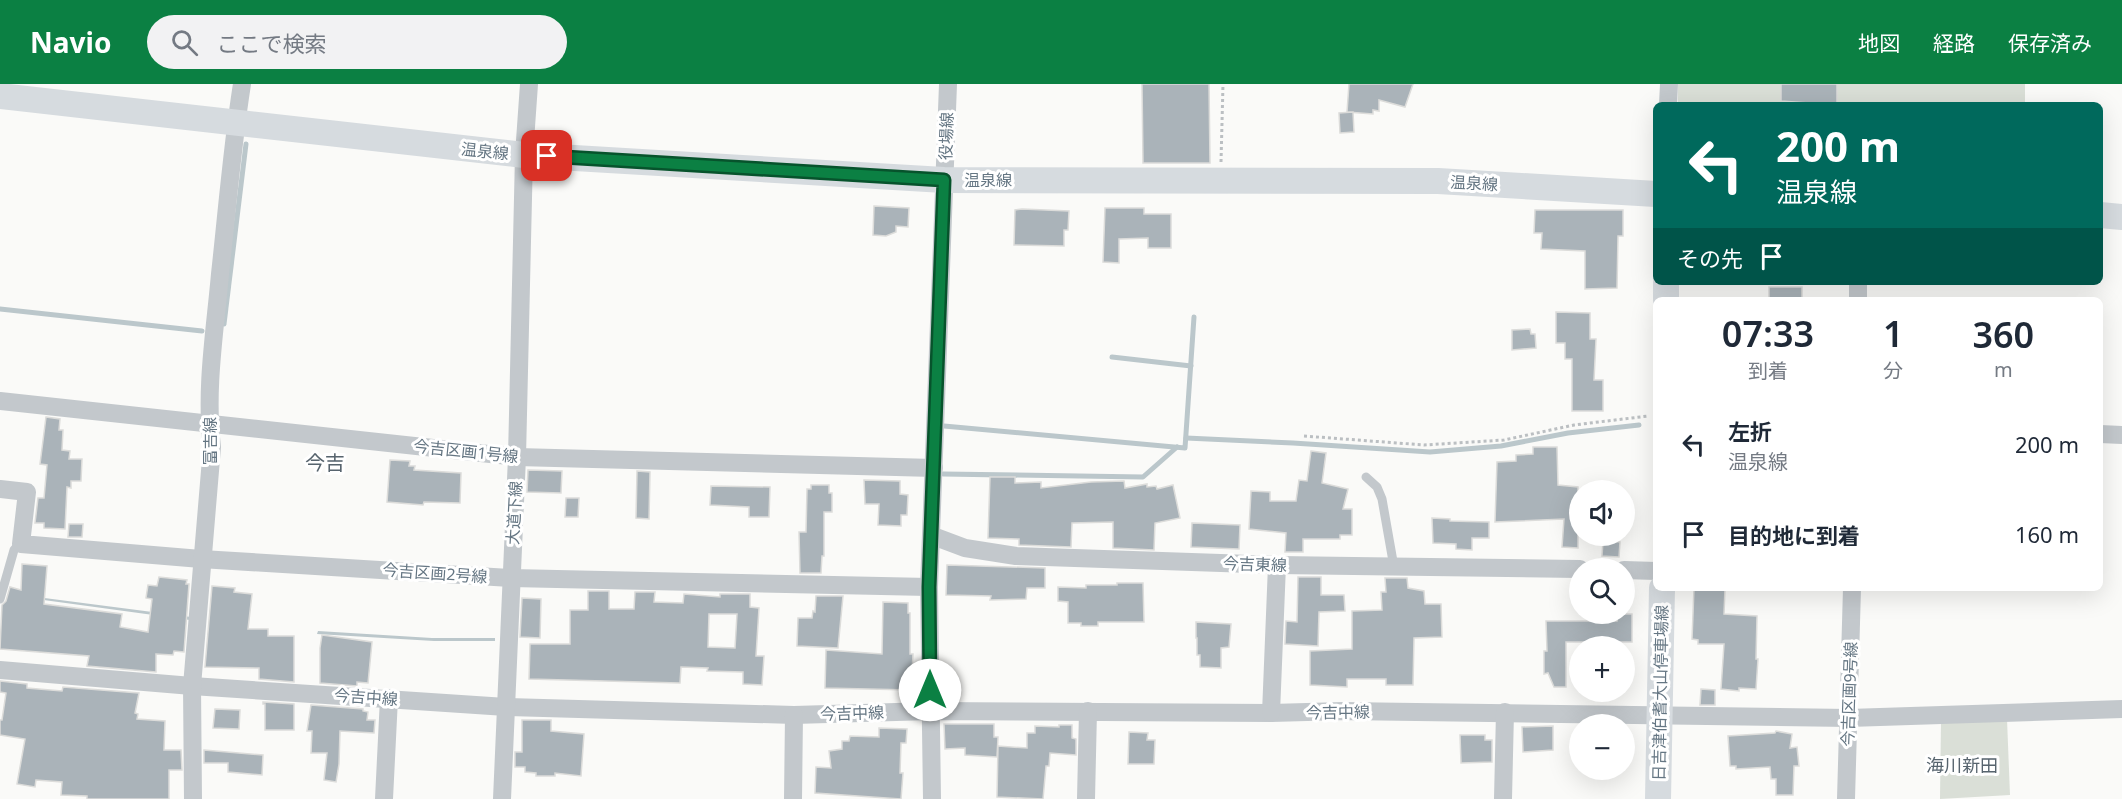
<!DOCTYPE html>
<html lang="ja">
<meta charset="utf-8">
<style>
:root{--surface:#fff;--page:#f2f2f3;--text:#1f2937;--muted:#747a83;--accent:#0b8043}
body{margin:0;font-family:"Noto Sans","Noto Sans JP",sans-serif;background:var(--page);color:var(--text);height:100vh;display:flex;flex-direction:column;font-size:22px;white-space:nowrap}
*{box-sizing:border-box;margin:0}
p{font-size:20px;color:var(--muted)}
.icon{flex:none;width:33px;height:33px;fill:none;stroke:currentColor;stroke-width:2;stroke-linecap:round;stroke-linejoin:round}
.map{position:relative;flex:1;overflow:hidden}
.details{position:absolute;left:1653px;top:213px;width:450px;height:294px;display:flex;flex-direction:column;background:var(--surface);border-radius:9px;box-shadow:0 6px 24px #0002}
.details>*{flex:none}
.hud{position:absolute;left:1653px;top:18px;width:450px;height:183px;border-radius:9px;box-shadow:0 6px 24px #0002;background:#00695c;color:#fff;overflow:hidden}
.fabs{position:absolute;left:1569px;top:396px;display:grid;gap:12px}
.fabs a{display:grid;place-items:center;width:66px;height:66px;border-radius:50%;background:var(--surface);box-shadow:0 6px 24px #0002;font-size:30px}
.pin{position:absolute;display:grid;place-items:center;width:51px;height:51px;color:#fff;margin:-26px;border-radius:12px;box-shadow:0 3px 9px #0006}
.me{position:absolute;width:66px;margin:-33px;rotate:0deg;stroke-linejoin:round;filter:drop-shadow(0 0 4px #0008)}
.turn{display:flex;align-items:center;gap:21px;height:126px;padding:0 24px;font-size:27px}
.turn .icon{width:78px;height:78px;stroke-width:2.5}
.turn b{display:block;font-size:42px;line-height:51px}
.then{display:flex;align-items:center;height:57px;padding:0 24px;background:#0003;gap:12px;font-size:22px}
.eta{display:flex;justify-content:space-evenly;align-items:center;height:102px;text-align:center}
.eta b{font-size:36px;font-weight:600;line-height:42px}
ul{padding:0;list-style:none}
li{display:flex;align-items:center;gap:18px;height:90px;padding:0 24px}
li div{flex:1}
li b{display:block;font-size:22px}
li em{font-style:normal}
header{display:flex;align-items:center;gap:36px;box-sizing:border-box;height:84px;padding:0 30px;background:var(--accent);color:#fff}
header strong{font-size:28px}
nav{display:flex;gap:33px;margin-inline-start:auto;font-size:21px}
.search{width:420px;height:54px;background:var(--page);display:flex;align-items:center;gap:15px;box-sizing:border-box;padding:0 21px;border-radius:33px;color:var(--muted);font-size:22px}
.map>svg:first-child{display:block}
.green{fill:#dadfd7}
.water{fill:#bbc7cb}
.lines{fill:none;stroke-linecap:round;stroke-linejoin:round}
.stream{stroke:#bbc7cb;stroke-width:5}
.building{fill:#aab3b9;stroke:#dcdcda;stroke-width:1.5;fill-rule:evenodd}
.path{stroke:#bbbfc2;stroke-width:3;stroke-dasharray:3 3;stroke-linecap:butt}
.lane{stroke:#c3c8cc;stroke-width:9}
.street{stroke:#c3c8cc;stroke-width:18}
.secondary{stroke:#d6dbdf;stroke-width:26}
.route-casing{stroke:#07532c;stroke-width:15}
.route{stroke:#0b8043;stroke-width:10}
.labels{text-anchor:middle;stroke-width:6;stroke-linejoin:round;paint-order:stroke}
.street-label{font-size:16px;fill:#657683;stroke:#fff}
.neighbourhood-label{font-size:18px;fill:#57646e;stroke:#fff}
.quarter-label{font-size:20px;fill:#57646e;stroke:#fff}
</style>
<header>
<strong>Navio</strong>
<div class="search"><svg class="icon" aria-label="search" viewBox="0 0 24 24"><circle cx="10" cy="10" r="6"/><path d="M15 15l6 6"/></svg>ここで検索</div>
<nav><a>地図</a><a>経路</a><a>保存済み</a></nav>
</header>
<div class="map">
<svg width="2122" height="715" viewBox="0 0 2122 715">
<rect width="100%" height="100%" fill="#fafaf8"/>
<!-- green -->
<g class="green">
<rect x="1678" y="0" width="347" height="21"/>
<path d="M2007,635L2010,711L1940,715L1941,637Z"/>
</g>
<!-- water -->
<g class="water">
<path d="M29,512L191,533L190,536L29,514Z"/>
<path d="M318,547L432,554H495V557H434L317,550Z"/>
</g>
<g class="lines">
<!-- stream -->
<g class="stream">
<path d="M0,225L202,247"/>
<path d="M224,240L246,60"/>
<path d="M1112,273L1191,282"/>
<path d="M944,342L1185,364L1194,233"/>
<path d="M1186,354L1293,359L1430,368L1501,362L1568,349L1639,341"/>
<path d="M943,390L1143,393L1177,363"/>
</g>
</g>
<!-- building -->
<g class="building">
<path d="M1142,0H1209L1210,79H1143Z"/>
<path d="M1349,0H1413L1405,23L1379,16V27L1373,26V30L1347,28Z"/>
<path d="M1781,0H1837V21L1781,17Z"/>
<path d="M1353,28L1354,48L1340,49L1339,29Z"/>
<path d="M874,122L909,124L908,143L896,142V148L886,152L873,151Z"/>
<path d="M1105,124H1144V130H1171V164H1148V154L1119,155V179L1103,178Z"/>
<path d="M1022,125L1069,127L1068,146H1064V162L1014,161L1015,126Z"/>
<path d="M1535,126H1623V152H1618L1617,204L1585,205V167L1541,165L1542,149H1534Z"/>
<rect x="1769" y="203" width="33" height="13"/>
<path d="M1556,228L1590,229V255H1596L1594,296H1603V327H1572V275H1565V259H1556Z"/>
<path d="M1530,245L1531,250H1535L1536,264L1512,266V246Z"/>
<path d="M46,333L60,335L59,346H63L62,366L70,367L69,375H82L81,397H71V404L67,403L65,445L44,444V439H35L38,414H44L47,381L40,380Z"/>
<path d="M1533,363H1557L1558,401L1578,403V464L1562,463L1564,435L1495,438L1497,378L1516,377V371L1533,370Z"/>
<path d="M1311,367L1326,369L1322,399L1348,405L1343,425H1352V451H1340V455H1303V468H1285L1286,449L1249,445L1251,407L1270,408V417H1296L1299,396L1307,397Z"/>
<path d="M390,376L410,377L409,382H415L414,386L461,389L460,419L424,418L423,421L387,418Z"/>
<path d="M528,386L562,387L561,409L527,408Z"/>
<path d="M637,387L650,388L649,435L636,434Z"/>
<path d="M990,393H1015V399L1041,398V404L1091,398L1124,397L1125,404L1147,400V403L1156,402L1157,405L1173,401L1180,434L1155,439L1154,466L1113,464V438L1072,439L1071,463L1019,461V455L988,454Z"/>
<path d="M864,396L900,397V410L908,411L907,431H901V442L878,441L879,420H865Z"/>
<path d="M811,401H829V409H832V428H824V472H822L821,489H800L799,448H806L807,405H811Z"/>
<path d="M711,402L770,403L769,433H749V423L710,421Z"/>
<path d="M566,414H579L578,433H565Z"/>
<path d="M1432,434L1450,435V437L1489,438V454H1472V466L1456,465V460L1433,459Z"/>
<path d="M1192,439L1240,441L1239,465L1191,463Z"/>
<path d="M69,440H83L82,453H68Z"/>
<path d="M1603,457L1620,458L1619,473L1602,472Z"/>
<path d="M22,480L47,482L44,520L122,530L120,543L148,548L152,515L146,514L148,501L157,502L159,493L187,496L186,500H189L184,568L174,567L173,571L156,570V588L87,582L89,572L0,565L2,521L6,517L10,503L21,506Z"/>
<path d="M947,481L1045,484V504H1027L1026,515L990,516L991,512L946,511Z"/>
<path d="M1298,493H1321V511H1344L1345,527L1319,528L1318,562L1285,560L1286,537L1297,538Z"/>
<path d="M1385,494H1407L1408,504L1424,507L1425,520H1441L1442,553L1414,554L1413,601H1386V595H1347V603L1310,601V567L1352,565V527L1382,526L1381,508H1386Z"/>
<path d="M1117,499H1143L1144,538H1098V542H1081V539H1068V518L1058,517V503L1086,504V501H1117Z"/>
<path d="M212,502L235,504L234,508L252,510L248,545H268V552H294V598L259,595V584L205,583Z"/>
<path d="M1694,504H1725L1724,530L1757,532L1756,575H1758L1756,605L1739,604V607L1721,605L1724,560H1698V556L1692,555Z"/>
<path d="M588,507H609V525H634L635,508H655L654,518L683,519L684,510L720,513V510H750V523L759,524L756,572H764L762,601L743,600V588L707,587L708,584L681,583L680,599L529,595L530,560H570V526H588ZM709,530H737L735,564L708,563Z"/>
<path d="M816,512H843L838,564L797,562L798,534H812L813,527L815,528Z"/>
<path d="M522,514L541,515L540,554L520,553Z"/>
<path d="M883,518L908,519V529H910V570H913L911,606L825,604L826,566L882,570Z"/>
<path d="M1618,530H1632V558H1566V603H1554L1548,589L1544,590V567H1547L1546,537H1617Z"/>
<path d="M1196,538L1231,540L1229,563L1221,564V584L1200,583V571H1197V554H1196Z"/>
<path d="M322,551L372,558L368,599L357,598V602L320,599V564Z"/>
<path d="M0,597L27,600V604L62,607L63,603L139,609L135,629L138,630L137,635L165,637L164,666H181L182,686H169V715H87V712L61,711L62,698L36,696L35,703L17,700L25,655L0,651V636H2L6,609L0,608Z"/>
<path d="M1701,605L1715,606V621H1700Z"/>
<path d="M263,618L294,620V646H265V620H263Z"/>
<path d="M311,621L363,625V627L368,628L367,636H375L374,649L340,647L339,680L336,698L324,696L327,669H311L312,647H307Z"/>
<path d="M215,625L240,626L239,645L213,644Z"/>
<path d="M522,636H551V647L584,650L581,692L555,689V692H536V689L525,688V683H515V668H522Z"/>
<path d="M944,640H994V653H998L997,673L965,671V664L945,665Z"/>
<path d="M1059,641H1072V654L1076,655V671L1050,669L1049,682H1046L1043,715L997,713L998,662L1027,664V649H1035V642L1059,643Z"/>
<path d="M1553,642V666L1523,668L1522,643Z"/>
<path d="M879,644L907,645L906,659H901L900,689H903L901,715L815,709L816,683L831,684L829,667L842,665V657H849L850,652L879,653Z"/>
<path d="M1776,647L1792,650L1790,664L1797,663L1799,682H1794L1793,711H1776V695H1771L1770,683L1736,685V682H1730L1728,652L1775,649Z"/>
<path d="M1129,648L1148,649L1147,656H1155L1154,680H1128Z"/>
<path d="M1460,651H1485V656H1492V678L1461,679Z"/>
<path d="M204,666L263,671L262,691L228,688V679H204Z"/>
</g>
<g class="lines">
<!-- path -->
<g class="path">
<path d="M1221,78L1223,0"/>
<path d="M1304,352L1424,361L1504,356L1574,341L1648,332"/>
</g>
<!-- lane -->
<g class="lane">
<path d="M1366,393L1377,403L1382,415L1394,483"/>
<path d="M0,515L14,466L21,458"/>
</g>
<!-- street -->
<g class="street">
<path d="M1668,21L1669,0"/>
<path d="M1858,216V198"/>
<path d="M0,317L517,373L934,384"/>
<path d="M2100,350L2122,351"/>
<path d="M0,405L27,408L21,460L201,475L511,494L929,503"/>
<path d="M933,452L965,464L1016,472L1277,481L1580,485"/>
<path d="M1624,486L1656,487"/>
<path d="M0,586L192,602L506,623L794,631L930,627L1271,629L1343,627L1849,634L2122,625"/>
<path d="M1271,629L1277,481"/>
<path d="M193,715L192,602L212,363C205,306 215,247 220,190C227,127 232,63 242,0"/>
<path d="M384,715L389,614"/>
<path d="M502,715L517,373L524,71L529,0"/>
<path d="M793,715L794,631"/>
<path d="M932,715L929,503L948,0"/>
<path d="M1086,715L1088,627"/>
<path d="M1503,715L1505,628"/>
<path d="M1846,715L1852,504"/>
</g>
<!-- secondary -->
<g class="secondary">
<path d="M0,12L524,71L944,96L1438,97L1656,110"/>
<path d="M2100,131L2122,133"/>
<path d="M1666,216V198"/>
<path d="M1658,715L1662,504"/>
</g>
</g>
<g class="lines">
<!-- route casing -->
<g class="route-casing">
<path id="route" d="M547,72L944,96L929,503L930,606"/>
</g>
<!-- route -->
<use href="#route" class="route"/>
</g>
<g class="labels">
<!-- street labels -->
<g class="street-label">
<text transform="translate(946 52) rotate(-88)" y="6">役場線</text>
<text transform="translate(485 67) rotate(6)" y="6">温泉線</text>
<text x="988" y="102">温泉線</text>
<text transform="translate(1474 99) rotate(3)" y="6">温泉線</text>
<text transform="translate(210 357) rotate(-90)" y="6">富吉線</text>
<text transform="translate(466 367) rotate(6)" y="6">今吉区画1号線</text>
<text transform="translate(514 429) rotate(-87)" y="6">大道下線</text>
<text transform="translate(1255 480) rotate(2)" y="6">今吉東線</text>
<text transform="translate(435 489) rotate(4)" y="6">今吉区画2号線</text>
<text transform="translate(1660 609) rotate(-89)" y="6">日吉津伯耆大山停車場線</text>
<text transform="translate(1849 610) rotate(-88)" y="6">今吉区画9号線</text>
<text transform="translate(366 613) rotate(4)" y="6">今吉中線</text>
<text transform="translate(1338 628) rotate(-1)" y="6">今吉中線</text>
<text transform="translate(852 629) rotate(-2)" y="6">今吉中線</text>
</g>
<!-- neighbourhood labels -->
<g class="neighbourhood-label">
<text x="1962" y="688">海川新田</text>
</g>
<!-- quarter labels -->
<g class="quarter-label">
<text x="325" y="386">今吉</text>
</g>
</g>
</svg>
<div class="fabs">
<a><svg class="icon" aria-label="sound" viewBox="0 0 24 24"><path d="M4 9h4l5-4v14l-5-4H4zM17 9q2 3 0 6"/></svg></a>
<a><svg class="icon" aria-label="search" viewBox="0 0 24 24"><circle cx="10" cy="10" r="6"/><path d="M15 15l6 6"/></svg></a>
<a>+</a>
<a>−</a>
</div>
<div class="pin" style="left:547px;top:72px;background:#d93025"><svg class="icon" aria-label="arrive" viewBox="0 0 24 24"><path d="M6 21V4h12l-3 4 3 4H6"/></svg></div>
<svg class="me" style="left:930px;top:606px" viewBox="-20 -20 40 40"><circle r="19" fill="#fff"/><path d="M0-13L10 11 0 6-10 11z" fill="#0b8043"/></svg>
<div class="hud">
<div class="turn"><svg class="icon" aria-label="left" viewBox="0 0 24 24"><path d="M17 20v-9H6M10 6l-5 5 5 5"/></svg><div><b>200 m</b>温泉線</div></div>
<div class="then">その先<svg class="icon" aria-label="arrive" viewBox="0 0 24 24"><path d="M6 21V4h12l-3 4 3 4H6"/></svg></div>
</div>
<section class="details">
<div class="eta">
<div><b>07:33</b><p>到着</p></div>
<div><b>1</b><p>分</p></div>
<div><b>360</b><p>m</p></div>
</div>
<ul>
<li><svg class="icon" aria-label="left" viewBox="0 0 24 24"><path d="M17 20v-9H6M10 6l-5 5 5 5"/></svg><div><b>左折</b><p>温泉線</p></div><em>200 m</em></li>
<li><svg class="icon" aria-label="arrive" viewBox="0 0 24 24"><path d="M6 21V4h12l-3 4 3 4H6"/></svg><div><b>目的地に到着</b></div><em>160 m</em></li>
</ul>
</section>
</div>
